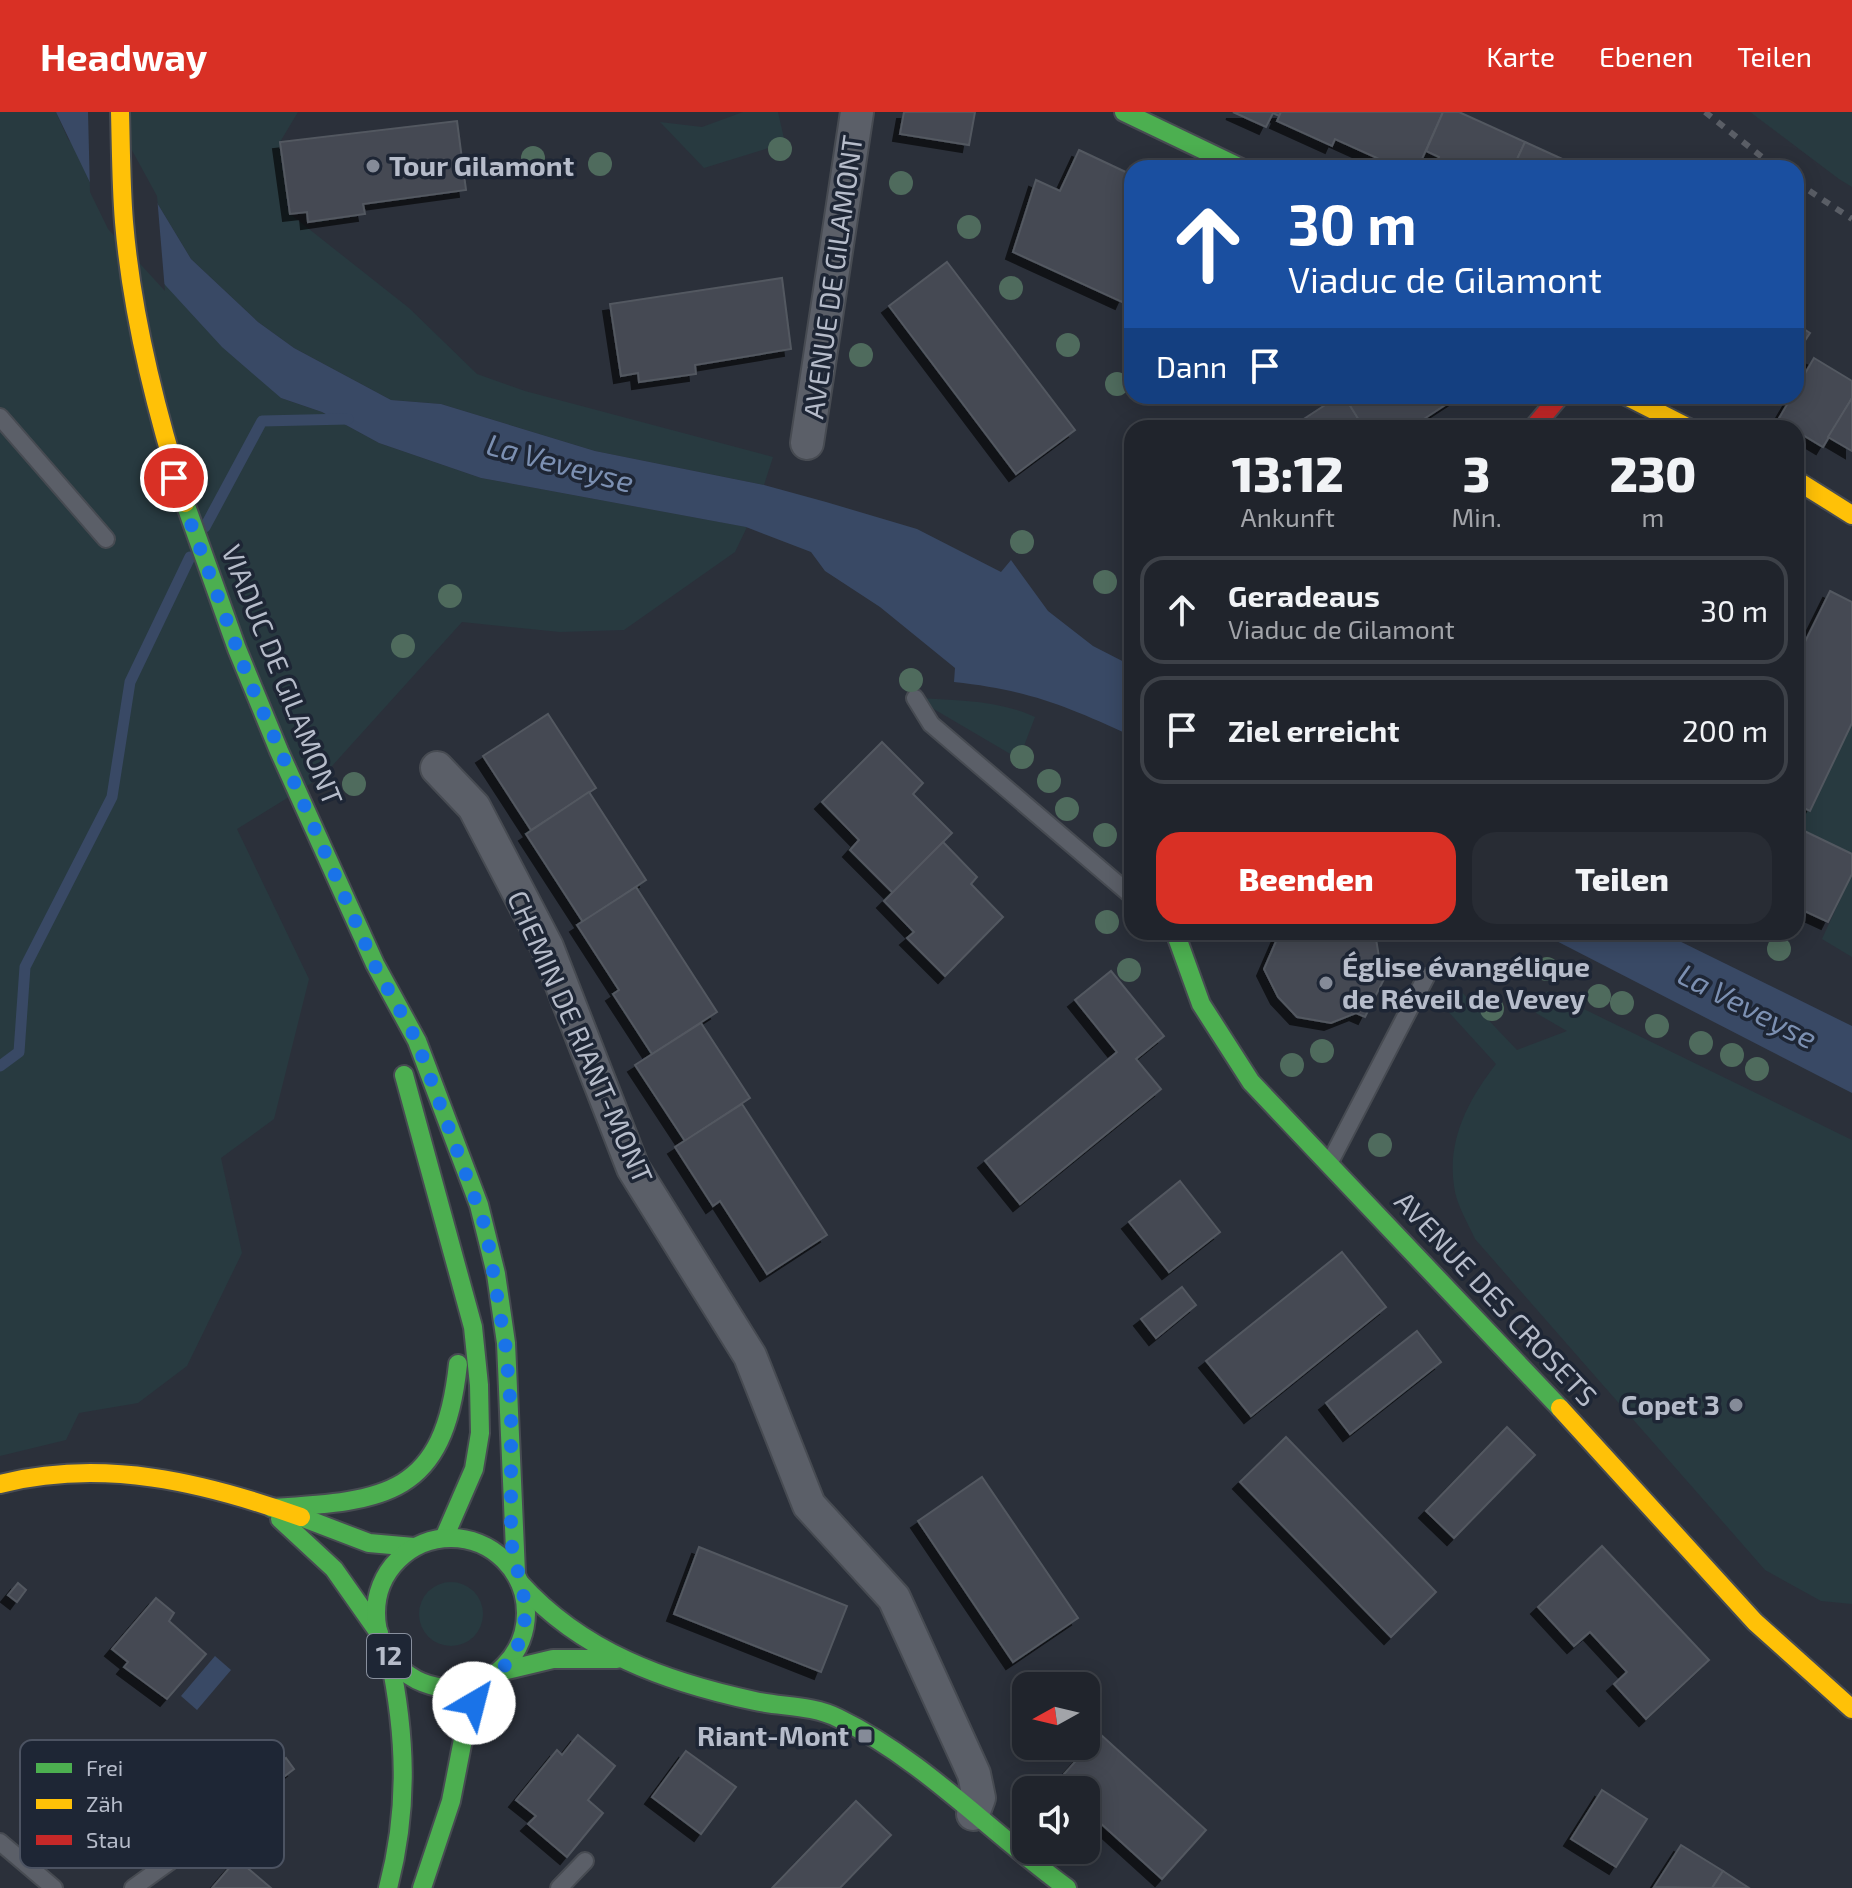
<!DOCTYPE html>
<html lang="de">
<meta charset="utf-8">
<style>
:root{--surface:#20242c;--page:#282c34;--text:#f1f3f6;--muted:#a2a4a9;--line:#3d4148;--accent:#d93025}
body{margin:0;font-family:"Exo 2",sans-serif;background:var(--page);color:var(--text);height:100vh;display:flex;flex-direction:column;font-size:30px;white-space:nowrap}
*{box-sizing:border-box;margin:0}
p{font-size:26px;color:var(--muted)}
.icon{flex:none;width:44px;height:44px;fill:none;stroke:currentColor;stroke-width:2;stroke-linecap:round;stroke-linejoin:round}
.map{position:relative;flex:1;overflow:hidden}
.details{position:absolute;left:1124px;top:308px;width:680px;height:520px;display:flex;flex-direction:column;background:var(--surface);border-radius:24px;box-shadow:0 4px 20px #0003,0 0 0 2px var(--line)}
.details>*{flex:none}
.guide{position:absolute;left:1124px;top:48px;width:680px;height:244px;border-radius:24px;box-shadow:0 4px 20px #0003,0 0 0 2px var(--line);background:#1a4fa0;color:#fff;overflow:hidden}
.needle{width:52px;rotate:262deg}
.tools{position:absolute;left:1012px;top:1560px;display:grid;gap:16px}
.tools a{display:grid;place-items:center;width:88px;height:88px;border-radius:16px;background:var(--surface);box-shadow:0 4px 20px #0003,0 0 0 2px var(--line);font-size:40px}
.pin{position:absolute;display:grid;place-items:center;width:68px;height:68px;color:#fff;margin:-34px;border:4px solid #fff;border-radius:50%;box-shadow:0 2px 8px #0007}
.me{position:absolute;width:88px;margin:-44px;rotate:37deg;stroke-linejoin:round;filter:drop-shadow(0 0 6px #0008)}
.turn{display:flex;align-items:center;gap:28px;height:168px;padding:0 32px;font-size:36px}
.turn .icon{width:104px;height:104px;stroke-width:2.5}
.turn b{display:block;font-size:56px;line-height:68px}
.then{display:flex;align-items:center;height:76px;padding:0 32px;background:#0003;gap:16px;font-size:30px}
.eta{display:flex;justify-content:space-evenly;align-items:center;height:136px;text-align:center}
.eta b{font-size:48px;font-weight:800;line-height:56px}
.button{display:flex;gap:16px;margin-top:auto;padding:16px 32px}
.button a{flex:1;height:92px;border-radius:24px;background:var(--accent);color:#fff;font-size:32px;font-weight:800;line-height:92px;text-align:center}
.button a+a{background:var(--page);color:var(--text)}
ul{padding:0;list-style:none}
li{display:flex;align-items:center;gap:24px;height:108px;margin:0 16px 12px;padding:0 16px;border:4px solid var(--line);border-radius:24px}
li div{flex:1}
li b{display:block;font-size:30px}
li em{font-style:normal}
header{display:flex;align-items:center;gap:48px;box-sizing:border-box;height:112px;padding:0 40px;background:var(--accent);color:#fff}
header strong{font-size:38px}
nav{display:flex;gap:44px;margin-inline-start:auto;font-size:28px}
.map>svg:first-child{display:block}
.green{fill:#283a40}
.water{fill:#394965}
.pier{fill:#2b303a}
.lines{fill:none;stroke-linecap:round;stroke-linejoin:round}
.stream{stroke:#394965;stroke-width:11}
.building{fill:#454952;stroke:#535861;stroke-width:2;filter:url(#shadow)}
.lane-casing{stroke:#474b52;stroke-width:20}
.street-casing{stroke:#474b52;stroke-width:36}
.fast-casing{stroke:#474b52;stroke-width:22}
.slow-casing{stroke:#474b52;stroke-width:22}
.jam-casing{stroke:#474b52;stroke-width:22}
.lane{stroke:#5b5f68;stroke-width:16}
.street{stroke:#5b5f68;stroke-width:32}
.fast{stroke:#4caf50;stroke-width:18}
.slow{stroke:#ffc107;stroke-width:18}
.jam{stroke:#c62828;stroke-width:18}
.rail{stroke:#5a5e66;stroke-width:6;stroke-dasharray:8 8;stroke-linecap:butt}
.tree{fill:#4f6b5d}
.route{stroke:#1a73e8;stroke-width:14;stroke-dasharray:0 25.2}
.poi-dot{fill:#858b98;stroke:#1e2635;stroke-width:3}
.labels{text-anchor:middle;stroke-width:7;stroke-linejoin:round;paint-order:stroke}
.shield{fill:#1e2635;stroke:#888f9d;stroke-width:2}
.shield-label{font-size:26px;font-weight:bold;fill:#b6bcca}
.poi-label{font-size:28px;font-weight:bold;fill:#b6bcca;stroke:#1e2635;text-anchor:start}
.street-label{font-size:28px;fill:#b6bcca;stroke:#1e2635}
.water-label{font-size:30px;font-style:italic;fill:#7c90b2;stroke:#1e2635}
.key{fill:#1e2635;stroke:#4c5362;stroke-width:2}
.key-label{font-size:22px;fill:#b6bcca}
</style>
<header>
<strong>Headway</strong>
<nav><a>Karte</a><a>Ebenen</a><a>Teilen</a></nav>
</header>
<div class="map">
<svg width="1852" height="1776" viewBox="0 0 1852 1776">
<defs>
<filter id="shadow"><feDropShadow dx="-7" dy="7" stdDeviation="0" flood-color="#0009"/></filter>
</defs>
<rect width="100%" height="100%" fill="#2b303a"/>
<!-- green -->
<g class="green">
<path d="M0,0H56L68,27L281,286L322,300L379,331L481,366L747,415L735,440L624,518L560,520L462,510L323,664L237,717L309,867L274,1007L221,1046L242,1141L187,1254L138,1291L79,1301L66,1328L0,1344Z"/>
<path d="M107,0H298L280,30L290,102L409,196L477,262L525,279L773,345L764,373L595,339L441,292L391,288L294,236L258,210L191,147L127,41Z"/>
<path d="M743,0H778L785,31L704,56L660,10L702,15Z"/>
<path d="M1750,0H1852V75L1839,67Z"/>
<path d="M915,586C954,588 999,588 1035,605L1019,647Z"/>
<path d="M1852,611V742L1798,716Z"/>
<path d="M1852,762V845L1822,827Z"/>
<path d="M1455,873L1517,938L1567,919L1536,901L1547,879L1852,1028V1492L1821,1489L1765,1458L1475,1127C1468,1111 1456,1092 1454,1074C1447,1027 1469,987 1496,952L1445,896Z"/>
<circle cx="451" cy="1502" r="32"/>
</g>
<!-- water -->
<g class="water">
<path d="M56,0H107L127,41L191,147L258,210L294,236L391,288L441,292L595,339L764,373L826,390L917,417L1001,460L1011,448L1048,499L1093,534L1132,554V624C1064,593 1028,578 954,570L955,556L880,495L825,459L811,440L746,415L481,366L379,331L322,300L281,286L222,235L111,114Z"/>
<path d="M1539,820H1661L1852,914V981Z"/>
<path d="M215,1544L231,1558L197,1598L181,1584Z"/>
</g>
<!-- pier -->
<path class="pier" d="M88,0H111L157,84L165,179L108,117L90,80Z"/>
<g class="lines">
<!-- stream -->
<g class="stream">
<path d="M205,415L262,309L348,307"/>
<path d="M0,954L19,940L25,855L112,685L130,570L190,445"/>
</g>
</g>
<!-- building -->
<g class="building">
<path d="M904,0H975L969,33L900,22Z"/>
<path d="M1233,0H1281L1279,4L1273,1L1266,15Z"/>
<path d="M1281,0H1443L1418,56H1399L1335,27L1332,34L1277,9Z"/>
<path d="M1443,0H1459L1525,30L1513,56H1434L1439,45L1426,39Z"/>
<path d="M457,9L466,78L363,92L365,102L308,110L307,100L290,102L280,30Z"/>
<path d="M1525,30L1582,56H1513Z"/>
<path d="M1079,38L1132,63V168L1122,190L1013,140L1036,68L1060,79Z"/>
<path d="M947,150L1075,318L1016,362L889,194Z"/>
<path d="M782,166L791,237L695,253L696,262L639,270L638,261L621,264L610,192Z"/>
<path d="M1796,212L1810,221L1796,242Z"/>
<path d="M1814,246L1852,269V286L1823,335L1778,308L1792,284H1796V277Z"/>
<path d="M1339,284H1344L1364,316H1290Z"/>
<path d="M1344,284H1459L1410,316H1364Z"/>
<path d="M1852,286V339L1828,325Z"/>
<path d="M1830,479L1852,490V611L1810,699L1802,695L1796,708V548Z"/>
<path d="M548,602L596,676L531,718L483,644Z"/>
<path d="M882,630L923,671L913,682L952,721L893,781L850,738L859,728L822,690Z"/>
<path d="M589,680L646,768L583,810L526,722Z"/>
<path d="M1796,715L1852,742V762L1828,810L1796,795Z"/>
<path d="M943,730L977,765L971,772L1003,805L945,864L907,826L914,820L884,789Z"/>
<path d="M636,775L717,900L652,942L613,882L619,878L577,813Z"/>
<path d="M1280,820L1375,821L1380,851L1390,855L1365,905L1356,901L1331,911L1297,905L1278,885L1264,857Z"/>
<path d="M1111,859L1164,924L1136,947L1161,977L1020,1092L985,1049L1117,940L1075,888Z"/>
<path d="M701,911L750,986L685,1029L635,953Z"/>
<path d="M742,992L827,1123L767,1162L720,1089L713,1094L675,1035Z"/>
<path d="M1180,1069L1220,1120L1169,1160L1129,1110Z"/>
<path d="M1342,1140L1386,1195L1251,1304L1206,1249Z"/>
<path d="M1182,1175L1196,1193L1156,1226L1141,1207Z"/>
<path d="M1417,1219L1441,1250L1350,1322L1326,1291Z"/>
<path d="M1507,1315L1535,1343L1454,1426L1426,1399Z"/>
<path d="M1286,1325L1436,1480L1391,1525L1240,1370Z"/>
<path d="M982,1365L1078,1506L1013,1550L918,1409Z"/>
<path d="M1602,1434L1709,1548L1646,1607L1614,1572L1627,1560L1590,1520L1574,1534L1538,1495Z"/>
<path d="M699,1435L847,1494L821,1560L674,1502Z"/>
<path d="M18,1471L26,1478L17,1490L8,1483Z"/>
<path d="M156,1486L174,1501L169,1509L206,1542L167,1587L124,1555L128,1550L112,1537Z"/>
<path d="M1100,1622L1206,1718L1162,1767L1086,1698V1678H1064L1056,1671Z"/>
<path d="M578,1623L615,1654L588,1688L603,1701L567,1745L528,1712L536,1704L516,1688L557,1638L562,1643Z"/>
<path d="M686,1639L736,1675L701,1722L652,1685Z"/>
<path d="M286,1646L294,1657L268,1677L260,1665Z"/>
<path d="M1602,1678L1647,1707L1616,1755L1571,1727Z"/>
<path d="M856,1689L891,1723L840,1776H772Z"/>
<path d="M1681,1733L1723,1759L1712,1776L1654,1775Z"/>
<path d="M237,1747L271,1776H212Z"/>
<path d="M1723,1759L1749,1776H1712Z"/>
</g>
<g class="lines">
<!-- lane casing -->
<g class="lane-casing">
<g id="lane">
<path d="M0,305L106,427"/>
<path d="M915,586L931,612L1132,784"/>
<path d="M1330,1050L1426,865"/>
<path d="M0,1730L54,1776"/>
<path d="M133,1776L251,1691"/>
<path d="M559,1776L585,1749"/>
</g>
</g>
<!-- street casing -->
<g class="street-casing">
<g id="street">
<path d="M807,331L857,0"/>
<path d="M437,656L474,695L547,835L633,1056L750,1244L809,1393L894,1486L974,1662L979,1686L973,1702"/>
</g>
</g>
<!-- fast casing -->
<g class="fast-casing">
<g id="fast">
<path d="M1124,0L1241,56"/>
<path d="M185,391L237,537L279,639L375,852L417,929L479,1093L496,1162L506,1231L516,1461"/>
<path d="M1175,820L1201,892L1251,970L1560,1296"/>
<path d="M404,963L473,1215L479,1273L480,1321L474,1357L444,1426"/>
<path d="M272,1396C386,1389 444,1384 458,1252"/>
<path d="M301,1405L369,1431L414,1435"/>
<path d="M280,1407L334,1457L379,1521"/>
<circle cx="451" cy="1501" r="75"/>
<path d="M520,1471C582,1540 666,1570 755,1589C782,1595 812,1593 838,1606C923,1647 991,1721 1067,1776"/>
<path d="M499,1560L553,1547H617"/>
<path d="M388,1776C409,1697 406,1623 389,1543"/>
<path d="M422,1776L451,1689L467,1607L488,1567"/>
</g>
</g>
<!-- slow casing -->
<g class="slow-casing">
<g id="slow">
<path d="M120,0C121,37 121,74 124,110C132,206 156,300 185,391"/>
<path d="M1626,284L1689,316"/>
<path d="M1796,368L1852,403"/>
<path d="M1560,1296L1755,1510L1852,1597"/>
<path d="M0,1372C103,1346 203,1370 301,1405"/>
</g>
</g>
<!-- jam casing -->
<g class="jam-casing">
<path id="jam" d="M1533,316L1560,284"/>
</g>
<!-- lane -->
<use href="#lane" class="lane"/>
<!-- street -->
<use href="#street" class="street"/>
<!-- fast -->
<use href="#fast" class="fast"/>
<!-- slow -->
<use href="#slow" class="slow"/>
<!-- jam -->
<use href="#jam" class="jam"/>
<!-- rail -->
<g class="rail">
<path d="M1705,0L1776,56"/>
<path d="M1796,70L1852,107"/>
</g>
</g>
<!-- trees -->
<g class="tree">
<circle cx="780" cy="37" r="12"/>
<circle cx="533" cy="46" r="12"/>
<circle cx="600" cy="52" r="12"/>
<circle cx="901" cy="71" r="12"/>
<circle cx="969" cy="115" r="12"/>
<circle cx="1011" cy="176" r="12"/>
<circle cx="1068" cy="233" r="12"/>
<circle cx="861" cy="243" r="12"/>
<circle cx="1117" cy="272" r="12"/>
<circle cx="1022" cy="430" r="12"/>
<circle cx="1105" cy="470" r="12"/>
<circle cx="450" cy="484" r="12"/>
<circle cx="403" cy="534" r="12"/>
<circle cx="911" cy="568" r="12"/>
<circle cx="1022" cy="645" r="12"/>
<circle cx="1049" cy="669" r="12"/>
<circle cx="354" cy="672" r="12"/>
<circle cx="1067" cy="697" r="12"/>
<circle cx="1105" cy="723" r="12"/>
<circle cx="1107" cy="810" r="12"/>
<circle cx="1779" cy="837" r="12"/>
<circle cx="1547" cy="857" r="12"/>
<circle cx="1129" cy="858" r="12"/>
<circle cx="1599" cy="884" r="12"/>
<circle cx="1622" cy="891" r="12"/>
<circle cx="1492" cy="897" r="12"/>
<circle cx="1657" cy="914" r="12"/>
<circle cx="1701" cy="931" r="12"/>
<circle cx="1322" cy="939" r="12"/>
<circle cx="1732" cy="943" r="12"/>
<circle cx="1292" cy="953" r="12"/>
<circle cx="1757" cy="957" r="12"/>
<circle cx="1380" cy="1033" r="12"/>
</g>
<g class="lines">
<!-- route -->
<path class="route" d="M174,366L248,566L376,856L416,927L486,1117L506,1237L511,1299V1430L527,1499L517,1537L508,1551L488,1567L474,1591"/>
</g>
<!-- markers -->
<g class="poi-dot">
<circle cx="373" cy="54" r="8"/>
<circle cx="1326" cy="871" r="8"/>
<circle cx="1736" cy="1293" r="8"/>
<rect x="857" y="1616" width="16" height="16" rx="4"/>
</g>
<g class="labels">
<!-- shield labels -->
<rect class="shield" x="367" y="1522" width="44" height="44" rx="6"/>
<g class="shield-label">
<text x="389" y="1553">12</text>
</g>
<!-- poi labels -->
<g class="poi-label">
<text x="389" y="64">Tour Gilamont</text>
<text x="1342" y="865">Église évangélique<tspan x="1342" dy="32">de Réveil de Vevey</tspan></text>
<text x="1720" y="1303" text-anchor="end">Copet 3</text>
<text x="849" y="1634" text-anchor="end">Riant-Mont</text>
</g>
<!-- street labels -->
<g class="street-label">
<text transform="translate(833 165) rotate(-82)" y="10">AVENUE DE GILAMONT</text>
<text transform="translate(282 563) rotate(68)" y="10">VIADUC DE GILAMONT</text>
<text transform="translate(580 925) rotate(66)" y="10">CHEMIN DE RIANT-MONT</text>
<text transform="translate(1496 1187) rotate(47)" y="10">AVENUE DES CROSETS</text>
</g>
<!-- water labels -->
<g class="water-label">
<text transform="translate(560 352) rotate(15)" y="10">La Veveyse</text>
<text transform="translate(1747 895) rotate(27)" y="10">La Veveyse</text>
</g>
</g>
<!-- legend -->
<rect x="20" y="1628" width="264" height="128" rx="12" class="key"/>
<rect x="36" y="1651" width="36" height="10" fill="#4caf50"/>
<rect x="36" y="1687" width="36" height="10" fill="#ffc107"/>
<rect x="36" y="1723" width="36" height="10" fill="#c62828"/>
<g class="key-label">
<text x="86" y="1664">Frei</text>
<text x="86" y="1700">Zäh</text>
<text x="86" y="1736">Stau</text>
</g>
</svg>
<div class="tools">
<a><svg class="needle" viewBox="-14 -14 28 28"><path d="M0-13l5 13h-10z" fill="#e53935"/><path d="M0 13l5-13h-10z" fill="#a2a4a9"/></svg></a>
<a><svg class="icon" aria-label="sound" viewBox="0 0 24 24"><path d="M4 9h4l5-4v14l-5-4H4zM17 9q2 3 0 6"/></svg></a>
</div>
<div class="pin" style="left:174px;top:366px;background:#d93025"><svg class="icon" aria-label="arrive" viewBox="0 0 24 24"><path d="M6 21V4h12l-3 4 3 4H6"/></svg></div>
<svg class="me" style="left:474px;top:1591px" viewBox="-20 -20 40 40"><circle r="19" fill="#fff"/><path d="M0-13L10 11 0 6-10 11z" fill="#1a73e8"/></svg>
<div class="guide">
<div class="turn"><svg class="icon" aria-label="ahead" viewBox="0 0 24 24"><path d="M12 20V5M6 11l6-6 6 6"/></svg><div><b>30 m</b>Viaduc de Gilamont</div></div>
<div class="then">Dann<svg class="icon" aria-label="arrive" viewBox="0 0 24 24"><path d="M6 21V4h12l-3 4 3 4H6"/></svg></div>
</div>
<section class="details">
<div class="eta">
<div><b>13:12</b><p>Ankunft</p></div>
<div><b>3</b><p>Min.</p></div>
<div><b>230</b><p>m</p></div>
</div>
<ul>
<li><svg class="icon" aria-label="ahead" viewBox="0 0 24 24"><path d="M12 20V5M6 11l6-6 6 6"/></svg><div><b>Geradeaus</b><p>Viaduc de Gilamont</p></div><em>30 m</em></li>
<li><svg class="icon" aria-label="arrive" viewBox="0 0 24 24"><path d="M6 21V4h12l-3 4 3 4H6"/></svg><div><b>Ziel erreicht</b></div><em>200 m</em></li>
</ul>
<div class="button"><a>Beenden</a><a>Teilen</a></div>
</section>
</div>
